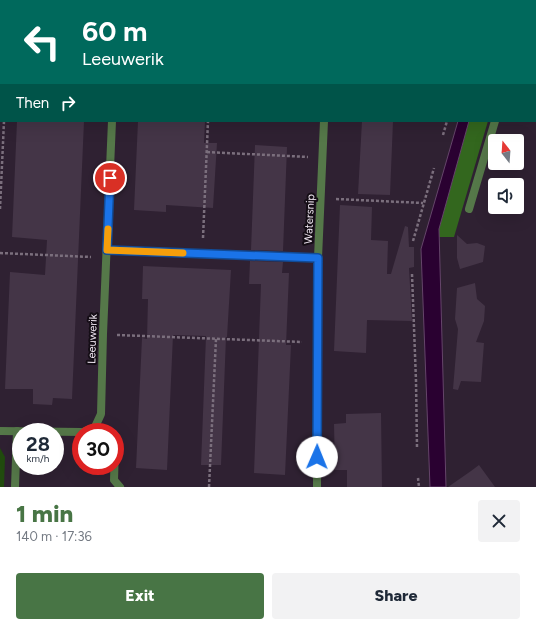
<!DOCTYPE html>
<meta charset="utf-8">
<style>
:root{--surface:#fff;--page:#f2f2f3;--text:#1f2937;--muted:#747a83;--accent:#487545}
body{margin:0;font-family:Figtree,sans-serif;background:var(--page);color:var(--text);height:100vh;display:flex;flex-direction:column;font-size:15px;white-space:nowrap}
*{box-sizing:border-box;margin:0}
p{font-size:13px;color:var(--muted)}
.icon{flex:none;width:22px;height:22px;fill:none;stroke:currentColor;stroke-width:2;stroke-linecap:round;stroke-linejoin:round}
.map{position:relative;height:487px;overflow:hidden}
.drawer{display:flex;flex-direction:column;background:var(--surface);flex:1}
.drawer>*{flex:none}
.banner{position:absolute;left:0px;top:0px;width:536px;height:122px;box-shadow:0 4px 16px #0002;background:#00695c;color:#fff;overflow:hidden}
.needle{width:26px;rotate:343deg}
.tools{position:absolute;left:488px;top:134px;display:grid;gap:8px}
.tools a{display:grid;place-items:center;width:36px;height:36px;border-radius:4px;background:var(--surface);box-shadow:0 4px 16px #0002;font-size:20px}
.speed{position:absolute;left:12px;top:423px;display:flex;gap:8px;font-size:20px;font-weight:700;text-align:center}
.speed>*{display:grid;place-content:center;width:52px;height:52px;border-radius:50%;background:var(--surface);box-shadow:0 4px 16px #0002;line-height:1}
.speed small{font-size:10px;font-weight:400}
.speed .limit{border:6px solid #d22;background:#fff;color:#111}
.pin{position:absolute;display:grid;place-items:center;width:34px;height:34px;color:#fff;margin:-17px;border:2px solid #fff;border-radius:50%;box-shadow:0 1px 4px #0007}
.me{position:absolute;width:44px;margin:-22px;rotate:1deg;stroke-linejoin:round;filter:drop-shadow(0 0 3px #0008)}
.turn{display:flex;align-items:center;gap:14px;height:84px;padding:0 16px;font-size:18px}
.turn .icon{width:52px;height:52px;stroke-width:2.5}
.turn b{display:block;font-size:28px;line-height:34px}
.then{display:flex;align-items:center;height:38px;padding:0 16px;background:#0003;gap:8px;font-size:15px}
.round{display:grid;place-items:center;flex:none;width:42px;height:42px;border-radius:4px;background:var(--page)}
.overview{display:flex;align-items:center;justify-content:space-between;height:68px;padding:0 16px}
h1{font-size:24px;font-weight:800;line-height:30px;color:var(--accent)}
.action{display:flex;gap:8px;margin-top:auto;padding:8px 16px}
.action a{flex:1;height:46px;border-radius:4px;background:var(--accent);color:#fff;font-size:16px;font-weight:800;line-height:46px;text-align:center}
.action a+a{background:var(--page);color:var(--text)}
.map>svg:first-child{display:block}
.green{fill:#214b0e}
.forest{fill:#33671e}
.water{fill:#2a0131;stroke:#65456a}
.building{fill:#443547}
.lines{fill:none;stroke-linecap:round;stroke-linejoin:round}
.path{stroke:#7b6f7d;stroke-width:2.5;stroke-dasharray:3 2;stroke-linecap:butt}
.minor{stroke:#557849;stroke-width:8}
.route-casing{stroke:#114b97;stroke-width:10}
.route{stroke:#1a73e8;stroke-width:7}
.slow{stroke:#f59e0b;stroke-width:7}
.labels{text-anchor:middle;stroke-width:4;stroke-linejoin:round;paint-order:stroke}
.street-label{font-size:11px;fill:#eee5f0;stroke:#140d15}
</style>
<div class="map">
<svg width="536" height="487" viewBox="0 0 536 487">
<rect width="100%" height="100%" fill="#2f2132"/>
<!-- green -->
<path class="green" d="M0,448L5,457L4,487H0Z"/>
<!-- forest -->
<path class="forest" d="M469,121H488L454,237H439V229L442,218Z"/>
<!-- water -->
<path class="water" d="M458,121H469L439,229L446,487H430L421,249Z"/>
<!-- building -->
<g class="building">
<path d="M17,121H84L72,399L53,398L52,405L33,404V389H5L10,272L45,275L47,240L12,237Z"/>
<path d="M138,121H205L204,143H217L213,208L166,205V212L134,210Z"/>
<path d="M362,121H393L390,195L358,194Z"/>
<path d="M255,145L287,147L283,251L251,250Z"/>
<path d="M340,205L372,207L371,240L388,241L387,274H391L405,226L408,227L409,247H414V267L409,268L412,321L367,320L366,353L334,351Z"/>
<path d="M457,235L467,244L477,243L485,246L483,262L460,269L457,258Z"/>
<path d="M250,261L283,262L282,273H289L286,345H291L285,475L254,473L261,284H249Z"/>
<path d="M143,266L231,270L227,337H226L221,465H201L206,336L173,335L167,470L136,468L142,338L147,339L148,299H142Z"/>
<path d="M475,283L477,299L485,306L484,321L476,342L484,343L481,382L461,381L458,390L453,389L458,329L455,319L457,288Z"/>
<path d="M381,413L382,487H347V470H335L334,424L346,423V414Z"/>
<path d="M479,465L495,487H448L471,471Z"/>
</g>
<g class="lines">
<!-- path -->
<g class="path">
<path d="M15,1V0"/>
<path d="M39,1L40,0"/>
<path d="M128,1V0"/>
<path d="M473,1V0"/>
<path d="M0,74H1"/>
<path d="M443,135L447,121"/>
<path d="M207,152L308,157"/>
<path d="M336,199L423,203"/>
<path d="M0,209L4,121"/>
<path d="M203,238L208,121"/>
<path d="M413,241L434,168"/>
<path d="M0,253L91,257"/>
<path d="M412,274L416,381L417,447"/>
<path d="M117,335L302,342"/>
<path d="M418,478L419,487"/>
<path d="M209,487L216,339"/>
</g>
<!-- minor -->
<g class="minor">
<path d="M267,1V0"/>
<path d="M531,1V0"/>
<path d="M535,30H536"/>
<path d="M469,209L495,121"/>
<path d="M107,250L318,258"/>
<path d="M0,431L81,432"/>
<path d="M83,432L95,427L101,414L103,334L112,121"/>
<path d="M115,448L114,480L120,487"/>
<path d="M15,487L17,431"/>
<path d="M317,487L318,258L324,121"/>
</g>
</g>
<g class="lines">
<!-- route casing -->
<g class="route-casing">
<path id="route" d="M110,178L107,250L318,258L317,457"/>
</g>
<!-- route -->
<use href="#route" class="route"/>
<!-- slow -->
<path class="slow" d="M108,229L107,250L183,253"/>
</g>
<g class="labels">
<!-- street labels -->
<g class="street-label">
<text transform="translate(309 219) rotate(-87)" y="4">Watersnip</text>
<text transform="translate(92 339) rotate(-88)" y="4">Leeuwerik</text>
</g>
</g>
</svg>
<div class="tools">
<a><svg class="needle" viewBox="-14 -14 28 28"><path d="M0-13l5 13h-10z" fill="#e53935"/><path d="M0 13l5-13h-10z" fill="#747a83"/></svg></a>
<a><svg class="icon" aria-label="sound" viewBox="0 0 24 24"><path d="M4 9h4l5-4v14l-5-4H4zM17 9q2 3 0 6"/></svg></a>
</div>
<div class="speed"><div>28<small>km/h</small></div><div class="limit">30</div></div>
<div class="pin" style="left:110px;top:178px;background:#d93025"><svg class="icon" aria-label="arrive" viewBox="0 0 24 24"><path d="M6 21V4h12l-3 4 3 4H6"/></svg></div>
<svg class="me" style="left:317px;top:457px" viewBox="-20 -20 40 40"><circle r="19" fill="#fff"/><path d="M0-13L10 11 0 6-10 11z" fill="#1a73e8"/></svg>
<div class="banner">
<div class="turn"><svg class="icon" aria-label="left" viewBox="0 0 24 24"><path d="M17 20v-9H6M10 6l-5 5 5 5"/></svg><div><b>60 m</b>Leeuwerik</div></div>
<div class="then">Then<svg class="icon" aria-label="right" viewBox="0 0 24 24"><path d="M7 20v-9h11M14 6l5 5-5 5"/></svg></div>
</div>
</div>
<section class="drawer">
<div class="overview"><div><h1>1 min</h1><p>140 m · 17:36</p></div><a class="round"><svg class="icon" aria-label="close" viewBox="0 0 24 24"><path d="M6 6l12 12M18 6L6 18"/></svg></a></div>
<div class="action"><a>Exit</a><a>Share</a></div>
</section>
